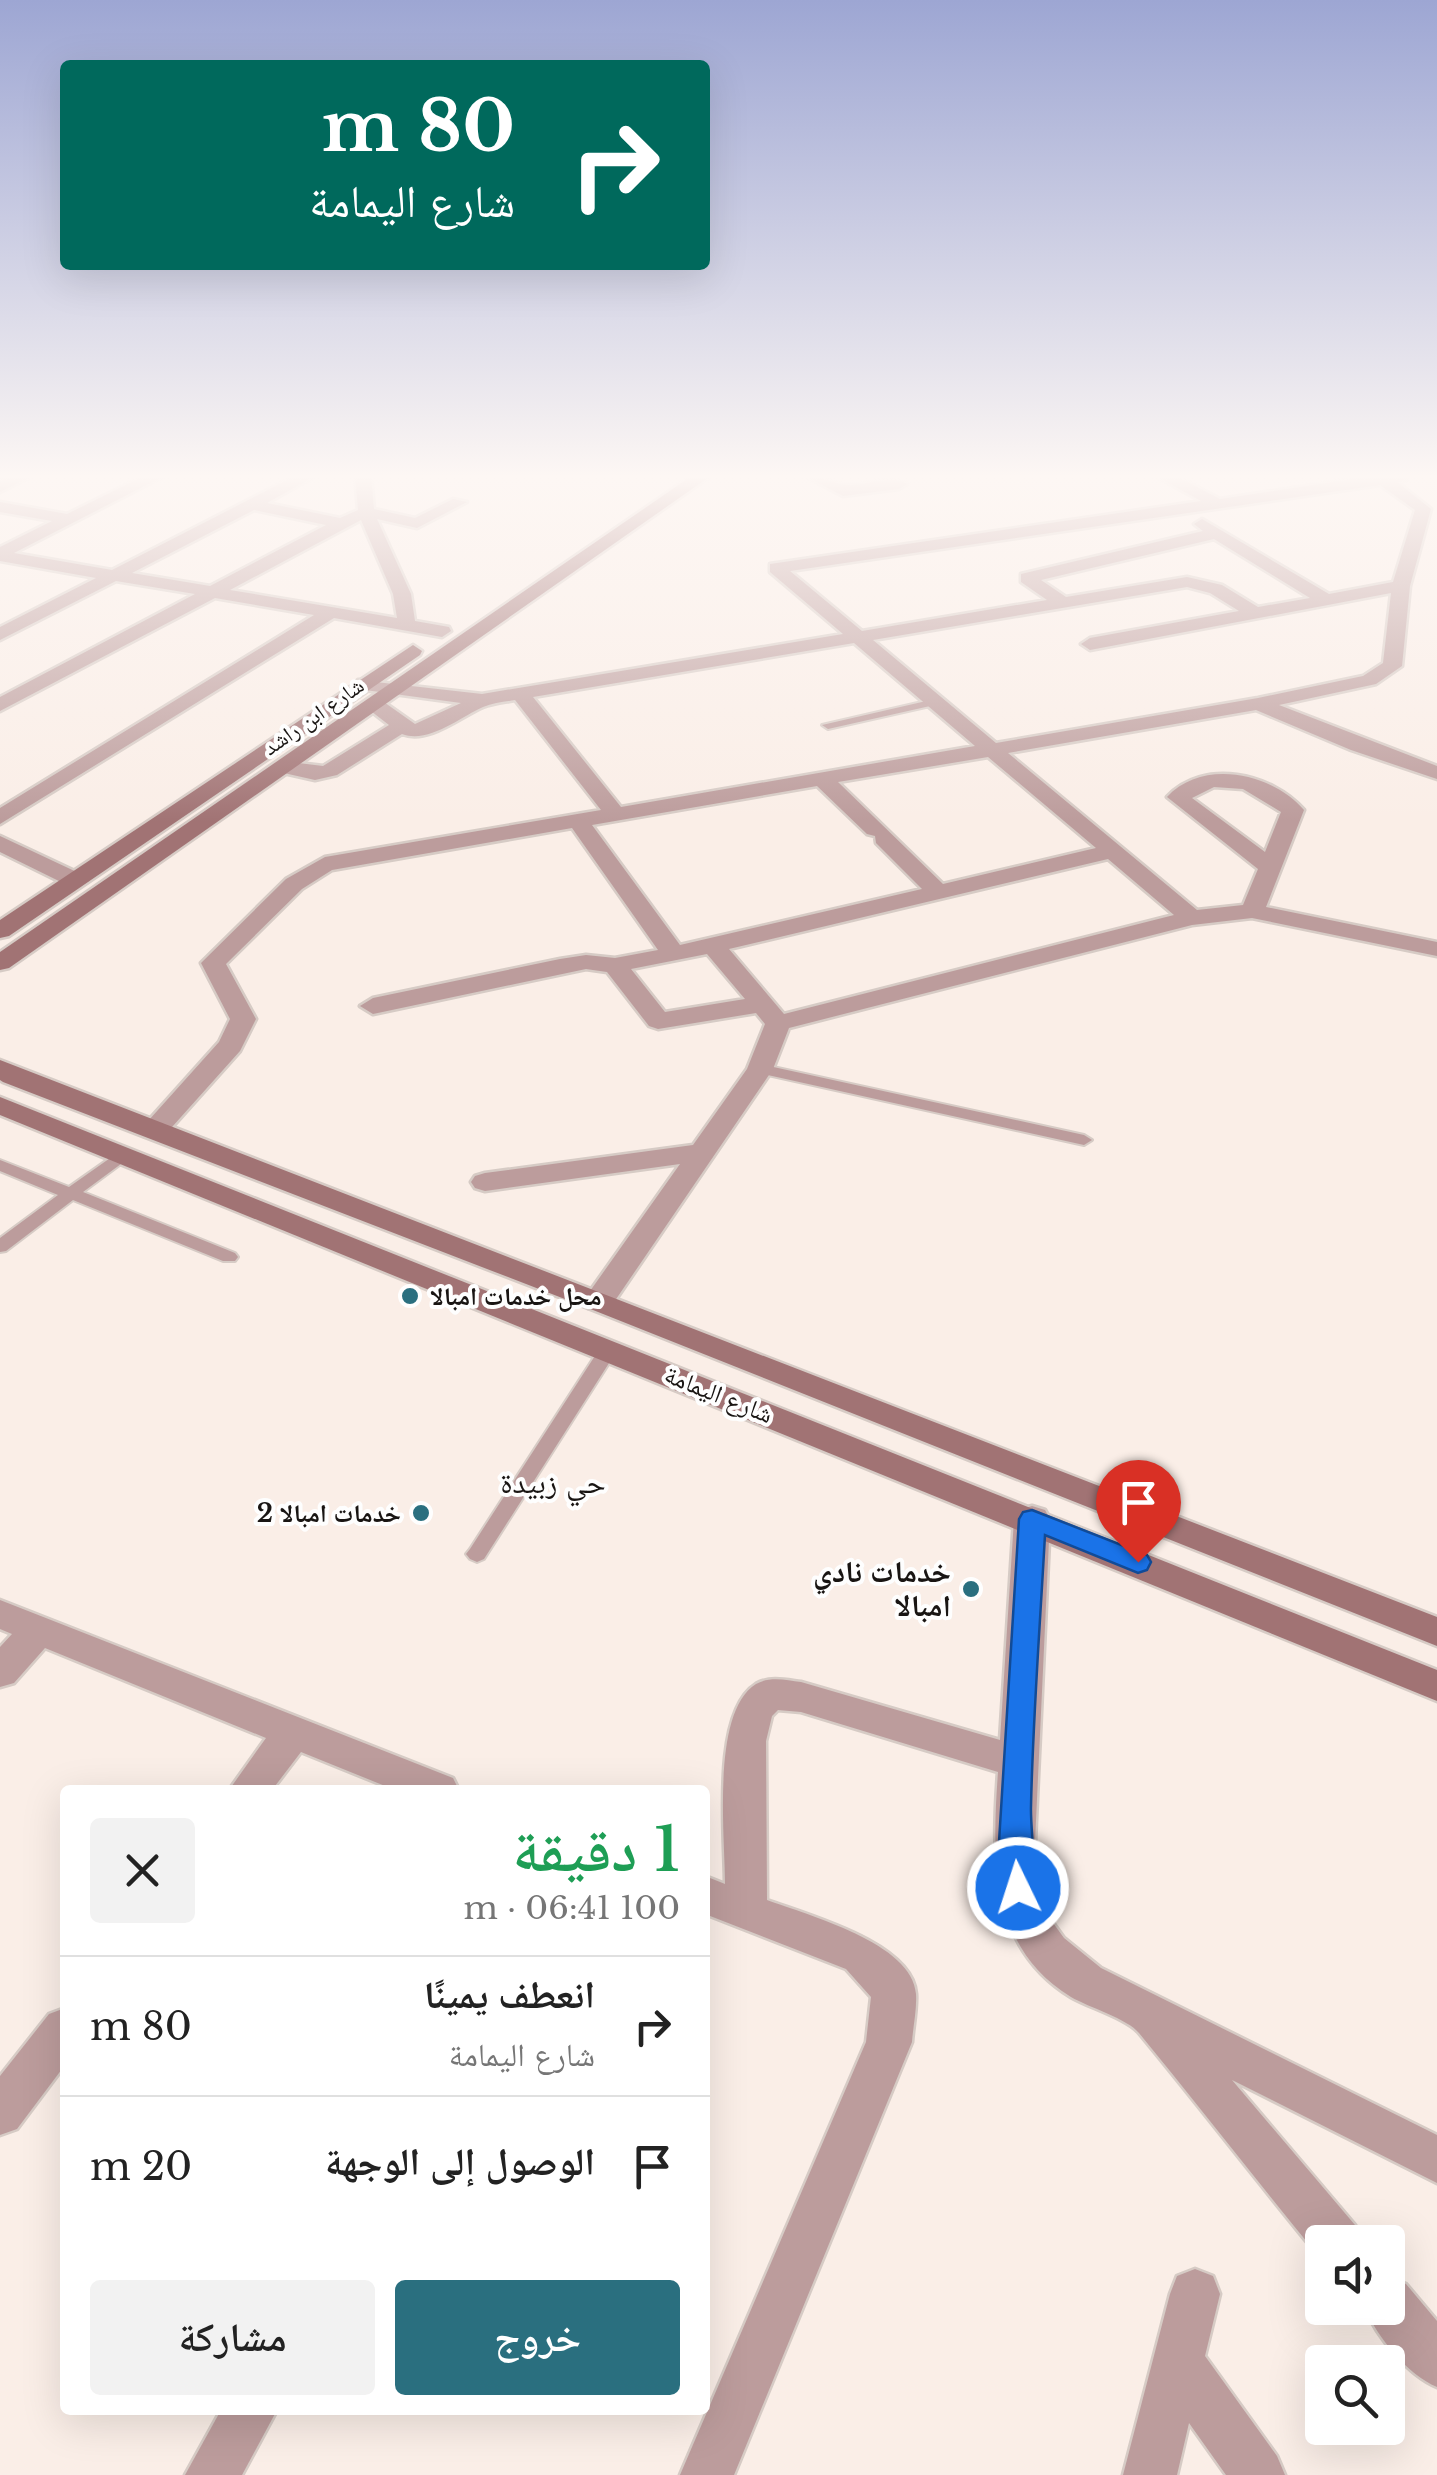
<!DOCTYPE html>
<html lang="ar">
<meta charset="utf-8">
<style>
:root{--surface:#fff;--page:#f2f2f2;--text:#222;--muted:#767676;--line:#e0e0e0;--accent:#2a6f7f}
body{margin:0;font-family:"Libre Baskerville","Noto Naskh Arabic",serif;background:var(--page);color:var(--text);direction:rtl;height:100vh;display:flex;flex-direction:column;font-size:38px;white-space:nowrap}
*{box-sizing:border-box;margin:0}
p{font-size:32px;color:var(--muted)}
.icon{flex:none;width:55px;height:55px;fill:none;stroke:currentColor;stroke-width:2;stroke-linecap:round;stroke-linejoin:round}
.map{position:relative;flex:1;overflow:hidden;direction:ltr}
.side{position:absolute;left:60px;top:1785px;width:650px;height:630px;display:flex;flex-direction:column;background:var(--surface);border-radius:10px;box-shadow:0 10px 40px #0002;direction:rtl}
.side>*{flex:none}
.top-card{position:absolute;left:60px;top:60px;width:650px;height:210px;border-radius:10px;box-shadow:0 10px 40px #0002;direction:rtl;background:#00695c;color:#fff;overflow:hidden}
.controls{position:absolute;left:1305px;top:2225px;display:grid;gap:20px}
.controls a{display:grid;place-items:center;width:100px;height:100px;border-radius:10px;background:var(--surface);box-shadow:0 10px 40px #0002;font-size:50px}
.pin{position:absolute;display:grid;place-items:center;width:85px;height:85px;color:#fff;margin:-102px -42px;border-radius:50% 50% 50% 0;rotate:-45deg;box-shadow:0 0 10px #0007}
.pin .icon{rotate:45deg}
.me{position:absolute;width:110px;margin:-55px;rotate:356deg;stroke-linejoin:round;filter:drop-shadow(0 0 8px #0008)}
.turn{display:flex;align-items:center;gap:35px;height:210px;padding:0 30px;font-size:45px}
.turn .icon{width:130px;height:130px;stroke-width:2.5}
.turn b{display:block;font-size:70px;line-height:85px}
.round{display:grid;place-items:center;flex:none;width:105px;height:105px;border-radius:10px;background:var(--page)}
.overview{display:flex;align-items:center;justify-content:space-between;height:170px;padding:0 30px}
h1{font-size:60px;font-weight:600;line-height:75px;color:#1e9e55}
.button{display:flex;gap:20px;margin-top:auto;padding:20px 30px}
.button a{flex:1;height:115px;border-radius:10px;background:var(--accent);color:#fff;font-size:40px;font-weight:600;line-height:115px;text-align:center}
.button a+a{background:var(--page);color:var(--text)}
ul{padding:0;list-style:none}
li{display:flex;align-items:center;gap:30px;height:140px;padding:0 30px;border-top:2px solid var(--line)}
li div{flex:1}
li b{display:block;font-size:38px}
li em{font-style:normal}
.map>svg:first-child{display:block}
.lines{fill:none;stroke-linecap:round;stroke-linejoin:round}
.service-casing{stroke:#d6cbc5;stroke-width:4}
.minor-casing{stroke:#d6cbc5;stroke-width:5}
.secondary-casing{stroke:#d6cbc5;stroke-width:5}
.service{fill:#bc9c9c;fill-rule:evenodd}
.minor{fill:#bc9c9c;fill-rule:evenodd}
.secondary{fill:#a17374;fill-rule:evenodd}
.route{fill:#1a73e8;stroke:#114b97;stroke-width:2.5}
.poi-dot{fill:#2a6f7f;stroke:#fefefe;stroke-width:4}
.labels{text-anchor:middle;stroke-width:8;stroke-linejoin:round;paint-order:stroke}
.far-street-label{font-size:22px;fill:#191513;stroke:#fefefe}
.poi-label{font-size:25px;font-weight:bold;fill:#191513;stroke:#fefefe;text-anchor:start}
.street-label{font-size:25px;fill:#191513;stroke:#fefefe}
.quarter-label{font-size:30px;fill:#191513;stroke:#fefefe}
.near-poi-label{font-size:30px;font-weight:bold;fill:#191513;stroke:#fefefe;text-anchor:end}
</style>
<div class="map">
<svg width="1437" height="2475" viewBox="0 0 1437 2475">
<rect width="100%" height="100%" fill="#faeee7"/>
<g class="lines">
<!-- service casing -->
<g class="service-casing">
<g id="service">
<path d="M935,699L939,700V704L828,729L822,725Z"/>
<path d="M760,1064L1084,1135L1092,1140L1084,1145L754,1072L752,1069L754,1066Z"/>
<path d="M123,1149L129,1150L131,1154L129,1158L83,1192L235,1253L238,1257L235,1261H223L73,1200L6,1251L0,1252V1238L58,1195L0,1171V1160L69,1187Z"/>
<path d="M609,1343L618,1349L484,1559L477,1562L470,1559L466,1554L470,1549L602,1345Z"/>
</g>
</g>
<!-- minor casing -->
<g class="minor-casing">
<g id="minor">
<path d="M13,475H34L0,492V481Z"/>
<path d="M146,475H166L14,553L112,570L297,475H317L267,503L340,518L358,510L355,475H371L374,509L415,518L453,499L467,502L417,528L377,519L411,594L415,621L449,627L451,631L442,637L334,618L0,824V808L314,615L215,598L0,711V697L195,594L116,581L0,640V627L96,578L0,561V547L52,521L0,512V502L67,514ZM254,510L326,525L210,586L132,573ZM361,520L393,594L397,618L230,590Z"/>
<path d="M803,475C822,475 836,486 851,485C868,485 892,474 907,484L899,489L843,496Z"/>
<path d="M1154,475H1174L1220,499L1379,475H1407L1406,480L1397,482L1431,509L1410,586L1402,666L1376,684L1279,705L1437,766V779L1351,750L1256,710L1008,753L1197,910L1243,905L1258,869L1167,797C1203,758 1272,773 1304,810L1266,907L1437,942V956L1252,918L1192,925L789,1028L773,1069L610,1308H588L583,1301L680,1164L485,1191L475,1188L471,1182L475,1176L485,1173L693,1145L747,1069L765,1024L756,1013L658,1029L649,1026L607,972L586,969L373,1014L360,1006L373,998L560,959L586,955L615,958L658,950L572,828L332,870L302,889L226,964L256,1019L240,1051L164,1136H144L140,1130L219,1042L230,1019L201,963L286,879L325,857L601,810L515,700C504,702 493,703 483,707C460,717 429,744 402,734L337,775L315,780L275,771L271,767L282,761L323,766L389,725L367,708V700H381L415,724L461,703L365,690L355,684L358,680L482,694L843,634L770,572V564L1201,501ZM1380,485L1415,510L1393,582L1329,594L1202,519L1194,524L1203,531L1021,574V582L1047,600L862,631L790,571ZM1214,539L1310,598L1258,607L1222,585L1187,577L1066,597L1041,580ZM1187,587L1210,593L1239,611L1090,638L1081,644L1090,650L1391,593L1383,663L1363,676L1258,698L996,743L873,640ZM854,643L975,746L621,807L533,697ZM988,757L1096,848L943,884L838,782ZM817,786L867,834L875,836L876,843L922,889L680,945L592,825ZM1214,787L1243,789L1281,812L1265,852L1192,798ZM1108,859L1174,915L784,1014L729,949ZM707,954L745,999L665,1012L631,969Z"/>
<path d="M0,836L83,875L87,880L75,887L67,885L0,852Z"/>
<path d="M1032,1506L1045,1510L1050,1519L1035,1842L1048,1916L1064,1938L1101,1968L1437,2135V2183L1232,2080L1355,2225L1362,2242H1322L1321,2259C1259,2184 1200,2107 1139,2033C1128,2019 1088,2007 1071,1997C989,1947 992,1856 998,1772L801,1712L778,1710L772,1716L766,1741L767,1900C807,1915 913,1943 916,1994C917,2009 913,2027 912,2042L734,2475H680L866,2042L871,1997L846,1969L705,1914V1876L725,1884C725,1835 711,1712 756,1684C770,1676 786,1680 801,1682L1000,1740L1014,1519L1019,1510Z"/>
<path d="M0,1600L453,1778L459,1790H395L301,1752L272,1790H229L266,1738L45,1648L14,1683L0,1687V1647L12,1634L0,1629Z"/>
<path d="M65,2008V2065L17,2129L0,2135V2076L49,2014Z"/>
<path d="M1195,2269L1213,2276L1220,2294L1205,2356L1277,2456L1285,2475H1226L1189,2423L1177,2475H1123L1170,2294L1177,2276Z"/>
<path d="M1388,2277L1406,2284L1437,2321V2387C1408,2375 1377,2337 1365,2308H1388Z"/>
<path d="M221,2410H277L242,2475H185Z"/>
</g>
</g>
<!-- secondary casing -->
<g class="secondary-casing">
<g id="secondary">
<path d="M693,475H712L9,968L0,970V952Z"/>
<path d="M413,645L422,651L420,655L9,936L0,938V920Z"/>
<path d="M0,1060L1437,1617V1646L588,1308L3,1082L0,1080Z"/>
<path d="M0,1097L1437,1670V1701L0,1115Z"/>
</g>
</g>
<!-- service -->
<use href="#service" class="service"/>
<!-- minor -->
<use href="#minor" class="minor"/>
<!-- secondary -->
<use href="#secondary" class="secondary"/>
</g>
<!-- sky -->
<linearGradient id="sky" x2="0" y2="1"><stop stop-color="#9da6d3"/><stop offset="0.58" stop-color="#fdf7f4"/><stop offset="1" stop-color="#fdf7f4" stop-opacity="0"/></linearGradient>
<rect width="1437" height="822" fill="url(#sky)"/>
<!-- route -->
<path class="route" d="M1032,1510L1147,1555L1151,1562L1147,1570L1138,1573L1045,1535C1040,1626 1033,1716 1031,1806C1030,1831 1039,1878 1029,1898L1018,1902L1006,1898L1002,1888L999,1842L1019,1519L1023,1512Z"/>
<!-- markers -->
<g class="poi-dot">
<circle cx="410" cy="1296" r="10"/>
<circle cx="421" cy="1513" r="10"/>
<circle cx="971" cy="1589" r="10"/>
</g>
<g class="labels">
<!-- far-street labels -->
<g class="far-street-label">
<text transform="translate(313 716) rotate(-35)" y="8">شارع ابن راشد</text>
</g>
<!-- poi labels -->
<g class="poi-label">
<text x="430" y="1305">محل خدمات امبالا</text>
<text x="401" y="1522" text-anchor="end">خدمات امبالا 2</text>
</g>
<!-- street labels -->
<g class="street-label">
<text transform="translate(719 1394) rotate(22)" y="9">شارع اليمامة</text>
</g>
<!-- quarter labels -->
<g class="quarter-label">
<text x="553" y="1493">حي زبيدة</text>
</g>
<!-- near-poi labels -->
<g class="near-poi-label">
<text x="951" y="1582">خدمات نادي<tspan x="951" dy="34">امبالا</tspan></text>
</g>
</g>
</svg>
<div class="controls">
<a><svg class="icon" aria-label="sound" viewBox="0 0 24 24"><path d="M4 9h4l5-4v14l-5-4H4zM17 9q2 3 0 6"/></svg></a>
<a><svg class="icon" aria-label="search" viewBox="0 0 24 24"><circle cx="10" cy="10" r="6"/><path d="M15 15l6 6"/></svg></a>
</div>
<div class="pin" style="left:1138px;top:1562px;background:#d93025"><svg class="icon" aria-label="arrive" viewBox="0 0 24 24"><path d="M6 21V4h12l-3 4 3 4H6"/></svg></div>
<svg class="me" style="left:1018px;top:1888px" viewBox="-20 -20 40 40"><circle r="17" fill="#1a73e8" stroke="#fff" stroke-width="3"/><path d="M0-11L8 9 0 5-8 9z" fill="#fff"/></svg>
<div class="top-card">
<div class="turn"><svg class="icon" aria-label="right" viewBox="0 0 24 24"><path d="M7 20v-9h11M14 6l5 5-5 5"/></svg><div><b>80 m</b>شارع اليمامة</div></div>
</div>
<section class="side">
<div class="overview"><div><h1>1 دقيقة</h1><p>100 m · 06:41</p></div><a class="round"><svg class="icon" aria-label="close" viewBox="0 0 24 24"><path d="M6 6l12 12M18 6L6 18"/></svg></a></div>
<ul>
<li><svg class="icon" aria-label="right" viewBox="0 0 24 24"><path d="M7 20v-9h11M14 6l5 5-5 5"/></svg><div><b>انعطف يمينًا</b><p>شارع اليمامة</p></div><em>80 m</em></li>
<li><svg class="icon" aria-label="arrive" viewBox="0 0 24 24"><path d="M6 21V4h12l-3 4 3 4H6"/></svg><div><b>الوصول إلى الوجهة</b></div><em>20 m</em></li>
</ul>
<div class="button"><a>خروج</a><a>مشاركة</a></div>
</section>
</div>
